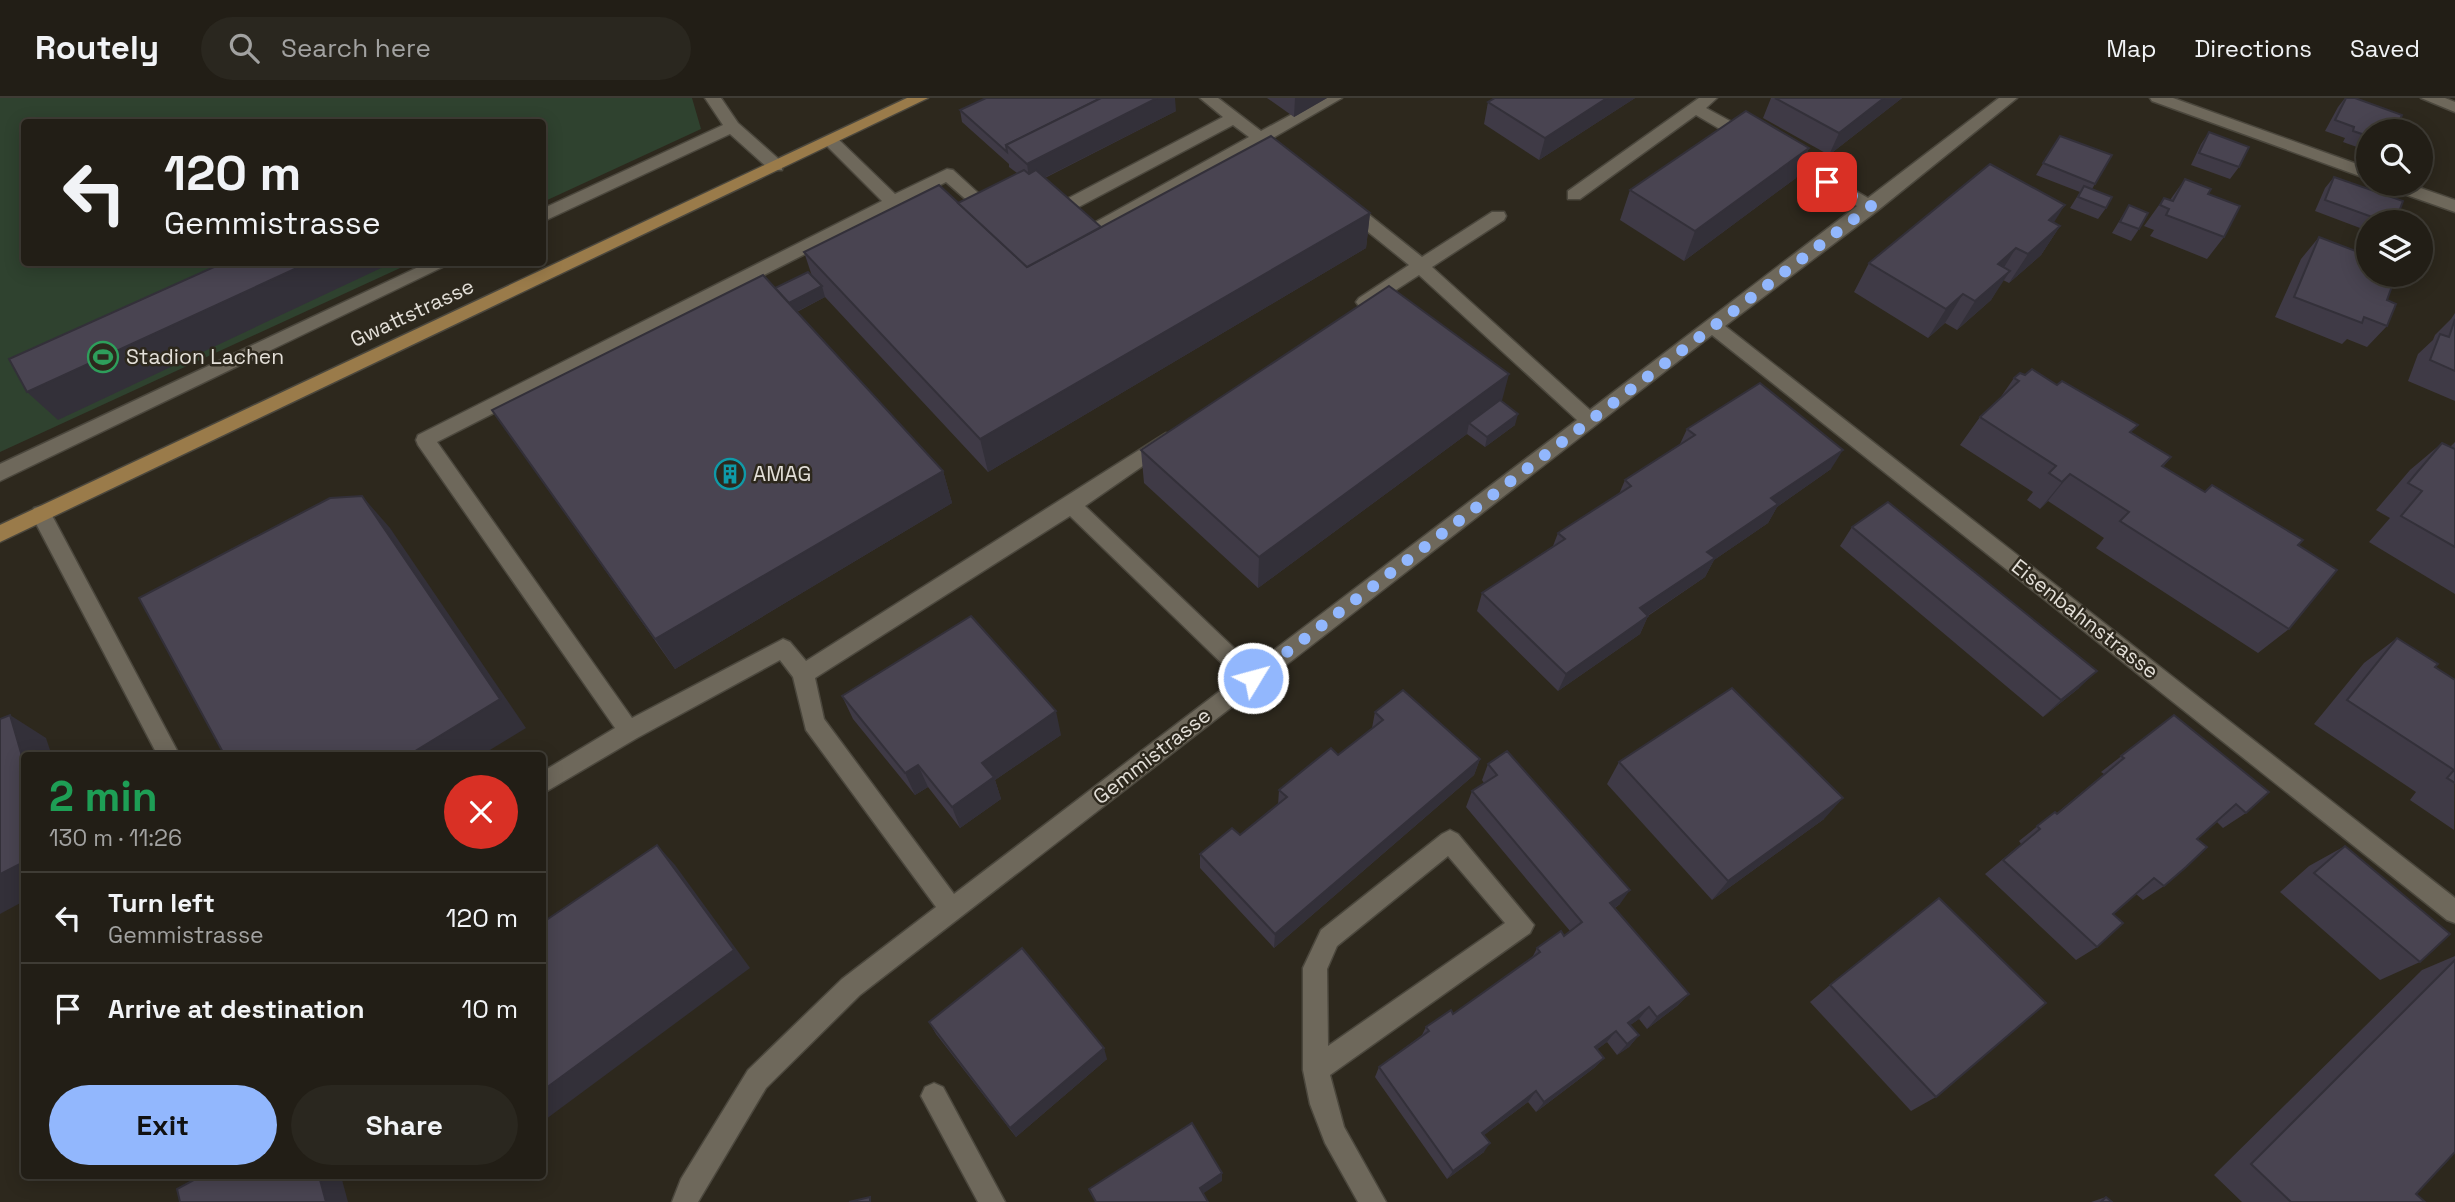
<!DOCTYPE html>
<meta charset="utf-8">
<style>
:root{--surface:#221e16;--page:#2a271f;--text:#f1f3f6;--muted:#a2a2a1;--line:#3f3c35;--accent:#92b7fd}
body{margin:0;font-family:"Space Grotesk",sans-serif;background:var(--page);color:var(--text);height:100vh;display:flex;flex-direction:column;font-size:26px;white-space:nowrap}
*{box-sizing:border-box;margin:0}
p{font-size:23px;color:var(--muted)}
.icon{flex:none;width:38px;height:38px;fill:none;stroke:currentColor;stroke-width:2;stroke-linecap:round;stroke-linejoin:round}
.map{position:relative;flex:1;overflow:hidden}
.sheet{position:absolute;left:21px;top:654px;width:525px;height:427px;display:flex;flex-direction:column;background:var(--surface);border-radius:7px;box-shadow:0 4px 18px #0003,0 0 0 2px var(--line)}
.sheet>*{flex:none}
.banner{position:absolute;left:21px;top:21px;width:525px;height:147px;border-radius:7px;box-shadow:0 4px 18px #0003,0 0 0 2px var(--line);background:#221e16;color:var(--text);overflow:hidden}
.fabs{position:absolute;left:2356px;top:21px;display:grid;gap:14px}
.fabs a{display:grid;place-items:center;width:77px;height:77px;border-radius:50%;background:var(--surface);box-shadow:0 4px 18px #0003,0 0 0 2px var(--line);font-size:35px}
.pin{position:absolute;display:grid;place-items:center;width:60px;height:60px;color:#fff;margin:-30px;border-radius:14px;box-shadow:0 4px 10px #0006}
.me{position:absolute;width:77px;margin:-38px;rotate:53deg;stroke-linejoin:round;filter:drop-shadow(0 0 5px #0008)}
.turn{display:flex;align-items:center;gap:24px;height:147px;padding:0 28px;font-size:32px}
.turn .icon{width:91px;height:91px;stroke-width:2.5}
.turn b{display:block;font-size:49px;line-height:60px}
.round{display:grid;place-items:center;flex:none;width:74px;height:74px;border-radius:37px;background:var(--page)}
.headline{display:flex;align-items:center;justify-content:space-between;height:119px;padding:0 28px}
h1{font-size:42px;font-weight:800;line-height:52px;color:#1e9e55}
.cta{display:flex;gap:14px;margin-top:auto;padding:14px 28px}
.cta a{flex:1;height:80px;border-radius:42px;background:var(--accent);color:#111;font-size:28px;font-weight:800;line-height:80px;text-align:center}
.cta a+a{background:var(--page);color:var(--text)}
ul{padding:0;list-style:none}
li{display:flex;align-items:center;gap:21px;height:91px;padding:0 28px;border-top:2px solid var(--line)}
li div{flex:1}
li b{display:block;font-size:26px}
li em{font-style:normal}
header{display:flex;align-items:center;gap:42px;box-sizing:border-box;height:98px;padding:0 35px;background:var(--surface);border-bottom:2px solid var(--line)}
header strong{font-size:33px}
nav{display:flex;gap:38px;margin-inline-start:auto;font-size:24px}
.search{width:490px;height:63px;background:var(--page);display:flex;align-items:center;gap:18px;box-sizing:border-box;padding:0 24px;border-radius:38px;color:var(--muted);font-size:26px}
.map>svg:first-child{display:block}
.green{fill:#2f422f}
.lines{fill:none;stroke-linecap:round;stroke-linejoin:round}
.service-casing{stroke:#4b473d;stroke-width:3}
.minor-casing{stroke:#4b473d;stroke-width:3}
.primary-casing{stroke:#4b473d;stroke-width:3}
.service{fill:#6e685b;fill-rule:evenodd}
.minor{fill:#6e685b;fill-rule:evenodd}
.primary{fill:#9a7b4a;fill-rule:evenodd}
.wall{fill:#3f3a46}
.shaded-wall{fill:#333039}
.building{fill:#494451;stroke:#333039;stroke-width:2}
.route{stroke:#92b7fd;stroke-width:12;stroke-dasharray:0 21.6}
.labels{text-anchor:middle;stroke-width:5;stroke-linejoin:round;paint-order:stroke}
.street-label{font-size:21px;fill:#e3dfd8;stroke:#2d281d}
.poi-label{font-size:21px;fill:#e3dfd8;stroke:#2d281d;text-anchor:start}
</style>
<header>
<strong>Routely</strong>
<div class="search"><svg class="icon" aria-label="search" viewBox="0 0 24 24"><circle cx="10" cy="10" r="6"/><path d="M15 15l6 6"/></svg>Search here</div>
<nav><a>Map</a><a>Directions</a><a>Saved</a></nav>
</header>
<div class="map">
<svg width="2455" height="1104" viewBox="0 0 2455 1104">
<rect width="100%" height="100%" fill="#2d281d"/>
<!-- green -->
<path class="green" d="M0,0H692L701,31L543,104L542,24H24V164L411,165L0,354Z"/>
<g class="lines">
<!-- service casing -->
<g class="service-casing">
<g id="service">
<path d="M705,0H721L738,25L782,64V72H770L730,36L542,124V111L723,27Z"/>
<path d="M429,164H453L0,383V366Z"/>
<path d="M934,985L943,989L1005,1104H978L921,998L925,989Z"/>
</g>
</g>
<!-- minor casing -->
<g class="minor-casing">
<g id="minor">
<path d="M1200,0H1218L1261,33L1322,0H1342L1271,41L1277,47L1275,51L1269,52L1259,47L1079,145H1067L1065,141L1249,39L1233,27L1056,121H1044L1042,117L1044,113L1223,19Z"/>
<path d="M1699,0H1717L1706,10L1754,36V44H1742L1696,17L1580,101H1568V93Z"/>
<path d="M1999,0H2017L1877,113L1725,228L2455,800V825L2447,822L1712,237L860,897L766,990L698,1104H672L681,1081L748,972L842,881L936,809L806,632L793,579L780,562L637,640L542,696V674L615,630L418,347L416,342L418,337L882,103L822,43L830,38L836,39L895,96L947,71L953,72L1000,115L998,119H986L946,84L437,344L632,620L783,541L790,544L806,563L1166,335L1175,342L1173,347L1085,408L1253,568L1577,322L1419,177L1371,208H1359L1356,204L1359,200L1409,167L1341,112V104H1353L1422,159L1492,114H1504L1506,118L1504,122L1432,169L1590,312L1857,108L1770,59V51H1782L1868,100ZM1070,418L1237,580L954,796L824,621L815,580Z"/>
<path d="M2150,0H2173L2368,70V81L2152,3Z"/>
<path d="M2421,0H2445L2455,4V14Z"/>
<path d="M2385,86H2409L2455,102V114L2387,90Z"/>
<path d="M41,408L48,410L180,658H158L31,416L34,410Z"/>
<path d="M1450,732L1458,736L1534,827L1530,835L1330,977L1344,1029L1386,1104H1358L1325,1045L1310,1006L1303,972V870L1321,832L1442,736ZM1448,758L1505,825L1328,948L1327,871L1337,848Z"/>
</g>
</g>
<!-- primary casing -->
<g class="primary-casing">
<path id="primary" d="M907,0H928L0,444V427Z"/>
</g>
<!-- service -->
<use href="#service" class="service"/>
<!-- minor -->
<use href="#minor" class="minor"/>
<!-- primary -->
<use href="#primary" class="primary"/>
</g>
<!-- wall -->
<g class="wall">
<path d="M1267,0H1327L1294,19Z"/>
<path d="M1635,0L1539,62L1484,26L1488,4Z"/>
<path d="M1771,0H1902L1829,57L1763,20Z"/>
<path d="M2345,0H2355L2368,33V53L2343,44L2345,40L2325,33L2338,9Z"/>
<path d="M960,12L1176,13L1045,80L1101,129L1370,115L1366,150L988,374L825,199L797,214L943,373L952,405L675,571L492,312L775,190L812,178L804,154L958,105L1017,75L1009,69V66L962,24Z"/>
<path d="M2209,34L2239,69L2230,81L2191,67L2201,46Z"/>
<path d="M2060,38L2112,57L2092,91L2106,110L2098,121L2070,110L2080,94L2036,77Z"/>
<path d="M1809,50L1796,80L1684,163L1620,122L1630,92Z"/>
<path d="M2334,79L2395,124H2368V133L2315,113L2325,90Z"/>
<path d="M2185,81L2208,96L2224,139L2207,161L2150,138L2154,132L2144,128L2164,100L2170,102Z"/>
<path d="M2129,107L2139,131L2131,143L2112,135Z"/>
<path d="M2054,124L2060,128L2041,157L2009,185L2003,182L1991,202L1957,232L1945,225L1928,240L1854,194L1869,165Z"/>
<path d="M2319,139L2359,162L2387,202V228L2367,249L2347,241L2342,246L2275,219L2301,161Z"/>
<path d="M2455,215V303L2408,283L2418,256L2433,242L2435,237L2451,221Z"/>
<path d="M2025,277L2057,287L2138,327L2131,334L2171,359L2163,369L2205,394L2298,447L2289,531L2258,555L2096,450L2104,440L2048,403L2040,411L2027,402L2033,394L1960,347L1980,319L1998,303L2014,280Z"/>
<path d="M1502,303L1515,327L1485,349L1467,336L1258,490L1144,385L1141,352Z"/>
<path d="M1687,331L1831,371L1777,409L1768,425L1714,462L1705,479L1648,518L1640,536L1558,593L1477,513L1482,495L1553,448L1558,435L1619,396L1625,382L1680,346Z"/>
<path d="M2455,344V496L2369,444L2390,420L2376,412L2410,372L2442,345L2450,349Z"/>
<path d="M1852,429L2079,590L2043,619L1840,448Z"/>
<path d="M2397,540L2435,569L2455,582L2454,732L2410,702L2416,694L2314,626L2364,565Z"/>
<path d="M842,598L1061,637L995,682L1001,701L960,730L928,689L915,697L853,621Z"/>
<path d="M1375,614L1480,661L1474,677L1274,850L1200,770V756L1240,737L1278,707L1279,692L1338,657L1372,630Z"/>
<path d="M2174,617L2246,715L2223,730L2217,724L2197,741L2164,788L2143,802L2136,796L2113,816L2097,849L2076,862L1985,776L2021,746L2019,743L2055,714L2057,715L2104,676L2101,674Z"/>
<path d="M1619,664L1824,721L1712,802L1607,686Z"/>
<path d="M1488,666L1620,806L1615,810L1689,896L1677,908L1647,931L1639,921L1630,927L1639,937L1629,949L1617,957L1607,944L1597,951L1604,960L1594,970L1536,1014L1528,1004L1484,1037V1054L1447,1081L1375,979L1379,969L1422,937L1426,929L1453,916L1532,860L1537,850L1564,838L1570,833L1466,709L1472,693L1484,685L1482,682Z"/>
<path d="M2345,748L2420,864L2380,882L2280,794L2309,768Z"/>
<path d="M2455,858V1054L2416,1096L2425,1104H2242L2214,1077L2422,872Z"/>
<path d="M1830,887L1936,999L1911,1013L1810,904Z"/>
<path d="M929,924L1107,961L1016,1039L936,936Z"/>
<path d="M2106,1099L2112,1104H2091Z"/>
</g>
<!-- shaded-wall -->
<g class="shaded-wall">
<path d="M1157,0H1175L1176,13L1030,87L1027,66Z"/>
<path d="M1295,0H1327L1294,19Z"/>
<path d="M1607,0H1635L1539,62L1545,40Z"/>
<path d="M1884,0H1902L1829,57L1839,35Z"/>
<path d="M1809,50L1796,80L1684,163L1695,133Z"/>
<path d="M2065,107L2046,137L2049,122Z"/>
<path d="M1370,115L1366,150L988,374L980,341Z"/>
<path d="M2060,128L2041,157L2009,185L2028,156Z"/>
<path d="M2016,150L1998,179V166Z"/>
<path d="M310,164H394L58,322L27,294Z"/>
<path d="M2010,173L1991,202L1957,232L1975,203Z"/>
<path d="M822,188L825,199L784,220L780,209Z"/>
<path d="M1963,196L1945,225L1928,240L1946,211Z"/>
<path d="M1509,276L1500,310L1469,325L1467,336L1258,490L1259,459Z"/>
<path d="M1518,316L1515,327L1485,349L1487,339Z"/>
<path d="M1843,352L1831,371L1777,409L1768,425L1714,462L1705,479L1632,528L1640,510L1771,400Z"/>
<path d="M943,373L952,405L675,571L655,541Z"/>
<path d="M2070,376L2048,403L2040,411L2062,384Z"/>
<path d="M362,398L390,430L526,630L480,658H407Z"/>
<path d="M1648,518L1640,536L1558,593L1566,576Z"/>
<path d="M2097,573L2079,590L2043,619L2061,602Z"/>
<path d="M1056,613L1061,637L995,682L1001,701L960,730L952,709L982,665Z"/>
<path d="M10,617L46,640L52,658H24V665Z"/>
<path d="M1480,661L1474,677L1274,850L1275,836Z"/>
<path d="M918,667L928,689L915,697L905,675Z"/>
<path d="M1843,700L1824,721L1712,802L1728,783Z"/>
<path d="M657,747L675,767L750,870L542,1024V993Z"/>
<path d="M24,764V803L0,816V776Z"/>
<path d="M1630,792L1620,806L1601,818L1610,805Z"/>
<path d="M1689,896L1677,908L1647,931L1657,919Z"/>
<path d="M1649,909L1639,921L1618,936L1628,925Z"/>
<path d="M1616,933L1607,944L1586,960L1595,949Z"/>
<path d="M1639,937L1629,949L1617,957L1627,946Z"/>
<path d="M1104,950L1107,961L1016,1039L1010,1030Z"/>
<path d="M1604,960L1594,970L1536,1014L1544,1004Z"/>
<path d="M1536,993L1528,1004L1475,1044L1482,1035Z"/>
<path d="M1490,1045L1484,1054L1447,1081L1453,1073Z"/>
<path d="M1222,1075V1083L1201,1097L1200,1090Z"/>
<path d="M319,1078H341L348,1104H326Z"/>
</g>
<!-- building -->
<g class="building">
<path d="M986,0H1101L1006,47L1007,54L960,12Z"/>
<path d="M1101,0H1157L1027,66L1006,47Z"/>
<path d="M1495,0H1607L1545,40L1488,4Z"/>
<path d="M1775,0H1884L1839,35Z"/>
<path d="M2346,0H2355L2402,17L2395,33H2368V38L2353,33L2354,29L2335,22Z"/>
<path d="M1746,13L1809,50L1695,133L1630,92Z"/>
<path d="M2209,34L2249,49L2239,69L2199,55Z"/>
<path d="M1271,38L1370,115L980,341L804,154L939,87L1027,169Z"/>
<path d="M2060,38L2112,57L2095,86L2043,65Z"/>
<path d="M1990,66L2065,107L2049,122L2060,128L2028,156L2016,150L1998,166L2010,173L1975,203L1963,196L1946,211L1869,165Z"/>
<path d="M1024,72L1029,76L1036,72L1101,129L1027,169L958,105Z"/>
<path d="M2334,79L2403,103L2395,124H2386L2325,102Z"/>
<path d="M2185,81L2211,91L2208,96L2240,108L2224,139L2166,117L2169,111L2160,107L2164,100L2173,103Z"/>
<path d="M2084,88L2112,99L2106,110L2078,99Z"/>
<path d="M2129,107L2148,115L2139,131L2120,124Z"/>
<path d="M2319,139L2361,155L2359,162L2368,165V177H2396L2387,202L2396,206L2387,228L2364,219L2362,225L2294,199Z"/>
<path d="M225,164H310L27,294L9,261Z"/>
<path d="M808,174L822,188L789,205L775,190Z"/>
<path d="M763,177L943,373L655,541L492,312Z"/>
<path d="M1389,188L1509,276L1259,459L1141,352Z"/>
<path d="M2455,221V273L2430,262L2440,236L2449,239Z"/>
<path d="M2032,271L2057,287L2062,283L2138,327L2130,334L2171,359L2162,368L2205,394L2212,387L2303,442L2298,447L2337,472L2289,531L2120,423L2129,414L2070,376L2062,384L2049,375L2056,368L1980,319L2019,283L2014,280L2020,275L2025,277Z"/>
<path d="M1760,285L1843,352L1771,400L1778,406L1707,454L1715,460L1640,510L1648,518L1566,576L1482,495L1565,441L1558,435L1631,388L1625,382L1695,337L1687,331Z"/>
<path d="M1500,302L1518,316L1487,339L1469,325Z"/>
<path d="M2442,345L2455,351V449L2401,418L2422,393L2408,385Z"/>
<path d="M362,398L500,601L407,658H225L139,500L330,400Z"/>
<path d="M1888,404L2097,573L2061,602L1852,429Z"/>
<path d="M971,518L1056,613L982,665L994,679L952,709L918,667L905,675L842,598Z"/>
<path d="M2397,540L2438,566L2435,569L2455,582V685L2447,680L2454,672L2347,602Z"/>
<path d="M1732,590L1843,700L1728,783L1619,664Z"/>
<path d="M1403,592L1480,661L1275,836L1200,756L1232,730L1240,737L1287,699L1279,692L1306,670L1331,650L1338,657L1383,622L1375,614Z"/>
<path d="M10,617L24,665V764L0,776V621Z"/>
<path d="M2174,617L2269,694L2246,715L2236,706L2197,741L2207,749L2186,769L2164,788L2154,780L2113,816L2123,825L2097,849L2003,762L2040,731L2037,728L2055,714L2057,716L2124,660L2121,658Z"/>
<path d="M1507,653L1630,792L1610,805L1689,896L1657,919L1649,909L1628,925L1639,937L1627,946L1616,933L1595,949L1604,960L1544,1004L1536,993L1482,1035L1490,1045L1453,1073L1379,969L1429,933L1426,929L1451,912L1453,916L1540,854L1537,850L1561,833L1564,838L1582,824L1472,693L1497,677L1488,666Z"/>
<path d="M657,747L734,852L542,993V825Z"/>
<path d="M2345,748L2450,836L2420,864L2314,775Z"/>
<path d="M1939,800L2046,905L1936,999L1830,887Z"/>
<path d="M1022,850L1104,950L1010,1030L929,924Z"/>
<path d="M2455,862V1054L2416,1096L2425,1104H2291L2251,1066Z"/>
<path d="M1192,1025L1222,1075L1200,1090L1208,1104H1096L1089,1091Z"/>
<path d="M201,1078H319L326,1104H180L177,1091Z"/>
<path d="M870,1099V1104H849Z"/>
<path d="M2106,1099L2112,1104H2101Z"/>
</g>
<g class="lines">
<!-- route -->
<path class="route" d="M1253,580L1871,108L1827,84"/>
</g>
<!-- icons -->
<defs>
<g id="stadium-ring" transform="scale(1.575)"><circle r="9.5" fill="#2d281d" stroke="#2e9e5b" stroke-width="1.5"/><path d="M0-5a6.5 5 0 1 0 0 10a6.5 5 0 1 0 0-10ZM-3.5-1.8h7v3.6h-7Z" fill="#2e9e5b"/></g>
<g id="building-ring" transform="scale(1.575)"><circle r="9.5" fill="#2d281d" stroke="#0f9aa8" stroke-width="1.5"/><path d="M-4-6H4V6H1V3H-1V6H-4ZM-2.5-4.3h1.7v1.8h-1.7ZM.8-4.3h1.7v1.8H.8ZM-2.5-1h1.7V.8h-1.7ZM.8-1h1.7V.8H.8Z" fill="#0f9aa8"/></g>
</defs>
<g fill-rule="evenodd">
<use href="#stadium-ring" x="103" y="259"/>
<use href="#building-ring" x="730" y="376"/>
</g>
<g class="labels">
<!-- street labels -->
<g class="street-label">
<text transform="translate(412 215) rotate(-25)" y="7">Gwattstrasse</text>
<text transform="translate(2085 521) rotate(38)" y="7">Eisenbahnstrasse</text>
<text transform="translate(1152 658) rotate(-38)" y="7">Gemmistrasse</text>
</g>
<!-- poi labels -->
<g class="poi-label">
<text x="126" y="266">Stadion Lachen</text>
<text x="753" y="383">AMAG</text>
</g>
</g>
</svg>
<div class="fabs">
<a><svg class="icon" aria-label="search" viewBox="0 0 24 24"><circle cx="10" cy="10" r="6"/><path d="M15 15l6 6"/></svg></a>
<a><svg class="icon" aria-label="layers" viewBox="0 0 24 24"><path d="M12 4l9 5-9 5-9-5zM3 14l9 5 9-5"/></svg></a>
</div>
<div class="pin" style="left:1827px;top:84px;background:#d93025"><svg class="icon" aria-label="arrive" viewBox="0 0 24 24"><path d="M6 21V4h12l-3 4 3 4H6"/></svg></div>
<svg class="me" style="left:1253px;top:580px" viewBox="-20 -20 40 40"><circle r="17" fill="#92b7fd" stroke="#fff" stroke-width="3"/><path d="M0-11L8 9 0 5-8 9z" fill="#fff"/></svg>
<div class="banner">
<div class="turn"><svg class="icon" aria-label="left" viewBox="0 0 24 24"><path d="M17 20v-9H6M10 6l-5 5 5 5"/></svg><div><b>120 m</b>Gemmistrasse</div></div>
</div>
<section class="sheet">
<div class="headline"><div><h1>2 min</h1><p>130 m · 11:26</p></div><a class="round" style="background:#d93025;color:#fff"><svg class="icon" aria-label="close" viewBox="0 0 24 24"><path d="M6 6l12 12M18 6L6 18"/></svg></a></div>
<ul>
<li><svg class="icon" aria-label="left" viewBox="0 0 24 24"><path d="M17 20v-9H6M10 6l-5 5 5 5"/></svg><div><b>Turn left</b><p>Gemmistrasse</p></div><em>120 m</em></li>
<li><svg class="icon" aria-label="arrive" viewBox="0 0 24 24"><path d="M6 21V4h12l-3 4 3 4H6"/></svg><div><b>Arrive at destination</b></div><em>10 m</em></li>
</ul>
<div class="cta"><a>Exit</a><a>Share</a></div>
</section>
</div>
